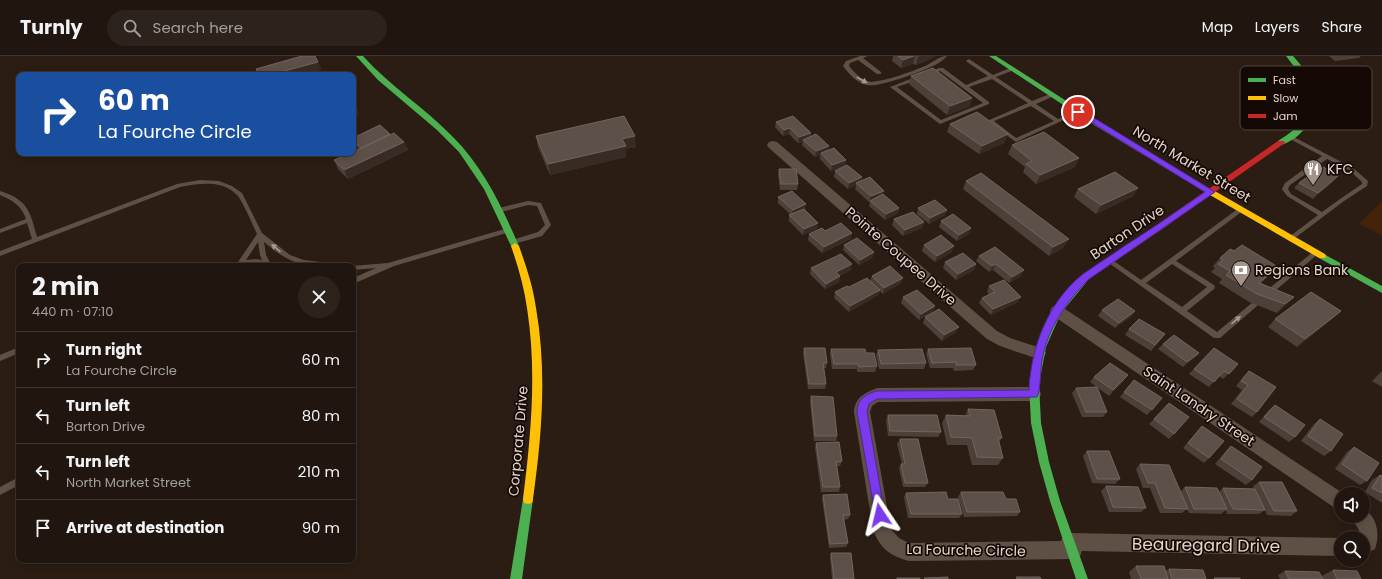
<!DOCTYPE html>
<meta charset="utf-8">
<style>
:root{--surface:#20160f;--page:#2d231d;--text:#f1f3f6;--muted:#a29f9e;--line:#3d352f}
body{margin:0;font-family:Poppins,sans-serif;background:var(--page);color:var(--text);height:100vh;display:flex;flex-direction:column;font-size:15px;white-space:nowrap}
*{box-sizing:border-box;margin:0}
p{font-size:13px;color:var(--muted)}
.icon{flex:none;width:22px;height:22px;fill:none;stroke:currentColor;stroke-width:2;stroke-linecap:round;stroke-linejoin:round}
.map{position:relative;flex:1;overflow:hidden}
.details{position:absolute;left:16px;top:207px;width:340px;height:300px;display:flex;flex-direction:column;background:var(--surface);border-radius:8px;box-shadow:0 2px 10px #0003,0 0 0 1px var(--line)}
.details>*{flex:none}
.hud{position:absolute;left:16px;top:16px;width:340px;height:84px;border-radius:8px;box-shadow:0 2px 10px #0003,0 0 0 1px var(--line);background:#1a4fa0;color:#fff;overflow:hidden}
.fabs{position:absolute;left:1334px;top:431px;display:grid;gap:8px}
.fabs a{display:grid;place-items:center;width:36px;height:36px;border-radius:50%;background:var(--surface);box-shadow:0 2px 10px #0003,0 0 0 1px var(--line);font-size:20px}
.pin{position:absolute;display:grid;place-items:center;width:34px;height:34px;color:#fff;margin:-17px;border:2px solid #fff;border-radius:50%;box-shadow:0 1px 4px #0007}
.me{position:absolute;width:44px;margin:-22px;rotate:350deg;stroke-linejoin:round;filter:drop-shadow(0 0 3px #0008)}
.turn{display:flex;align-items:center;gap:14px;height:84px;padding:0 16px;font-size:18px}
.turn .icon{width:52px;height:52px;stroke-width:2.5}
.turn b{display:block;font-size:28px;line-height:34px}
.round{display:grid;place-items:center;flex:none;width:42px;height:42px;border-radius:21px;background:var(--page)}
.headline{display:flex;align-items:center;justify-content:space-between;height:68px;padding:0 16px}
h1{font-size:24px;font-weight:700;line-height:30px}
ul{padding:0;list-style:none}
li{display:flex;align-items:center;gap:12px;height:56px;padding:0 16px;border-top:1px solid var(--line)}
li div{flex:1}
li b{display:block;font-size:15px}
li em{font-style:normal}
header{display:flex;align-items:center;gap:24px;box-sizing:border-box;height:56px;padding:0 20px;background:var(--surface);border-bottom:1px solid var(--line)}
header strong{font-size:19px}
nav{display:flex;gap:22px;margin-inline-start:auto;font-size:14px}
.search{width:280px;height:36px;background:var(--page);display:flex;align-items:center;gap:10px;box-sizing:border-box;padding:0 14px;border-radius:22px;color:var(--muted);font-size:15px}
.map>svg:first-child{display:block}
.green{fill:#44230a}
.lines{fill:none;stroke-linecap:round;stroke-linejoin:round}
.lane{fill:#5f5045;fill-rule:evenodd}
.street{fill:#5f5045;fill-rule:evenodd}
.fast{fill:#4caf50;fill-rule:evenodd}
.slow{fill:#ffc107;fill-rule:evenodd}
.jam{fill:#c62828;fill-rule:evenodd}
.wall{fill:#4c4039}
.shaded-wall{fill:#382b24}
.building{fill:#5d5049;stroke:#72655d}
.oneway{fill:#a8998e}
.route{fill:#7c3aed;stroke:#51269a}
.labels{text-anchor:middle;stroke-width:3.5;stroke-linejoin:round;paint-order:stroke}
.street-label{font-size:14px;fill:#e4d4ca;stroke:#140904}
.poi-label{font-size:14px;fill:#e4d4ca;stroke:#140904;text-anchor:start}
.near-street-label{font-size:17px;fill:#e4d4ca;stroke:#140904}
.key{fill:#140904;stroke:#52463f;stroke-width:1}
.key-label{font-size:11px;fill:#e4d4ca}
</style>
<header>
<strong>Turnly</strong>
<div class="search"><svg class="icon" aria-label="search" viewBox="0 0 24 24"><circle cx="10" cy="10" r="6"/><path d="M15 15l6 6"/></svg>Search here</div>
<nav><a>Map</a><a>Layers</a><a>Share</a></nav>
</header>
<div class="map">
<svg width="1382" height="523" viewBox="0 0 1382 523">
<rect width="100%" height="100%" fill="#2b1d14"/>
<!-- green -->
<path class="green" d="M1382,145V179L1359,168Z"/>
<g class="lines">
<!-- lane -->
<g class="lane">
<path d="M860,0H868L863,2L881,16V18H877L858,4L850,7L849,10C855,17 861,24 871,26C889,24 908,17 925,10C932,7 939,0 947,0C944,3 941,6 937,8C926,14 879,32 867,29C857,27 849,18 843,10L846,5Z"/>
<path d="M969,3L993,19L1010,12H1014V14L996,21L1032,45L1050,38H1054V40L1036,48L1058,63L1076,55L1078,54L1081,56L1016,86L987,65L1028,47L992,23L969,31L989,46V48L940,68L890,31L916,21H920V23L897,31L941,64L983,47L940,15L927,20L924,18L939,12H943L966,29L988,20L967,6L966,5ZM1031,50L1054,65L1016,82L994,65Z"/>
<path d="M1290,79L1353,112L1368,125L1367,130L1344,145L1291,185H1289L1288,183L1289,181L1318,159L1287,140L1282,133L1285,127L1322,100L1288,82L1287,81ZM1327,103L1349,114L1362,126V128L1340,143L1322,156L1291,138L1288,133L1290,129Z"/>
<path d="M200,124L219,125L232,130L242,137L262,177L290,199L304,204L338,208L341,210C305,210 293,211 264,186L266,199L272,210C266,210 262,208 256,208C247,207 240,210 232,210L233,208L238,206L257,178C253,169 242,144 237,139C221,123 199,128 180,131L0,200V195L32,183L27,167L0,177V173L26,163C22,150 12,144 0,139V135C28,144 30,155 37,181L177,128ZM258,186L260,199L262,204L256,203L246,204Z"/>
<path d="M528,145L541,147L551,169L542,180L514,188H512L511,186L512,184L538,176L545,169L537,150L528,149L501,156L498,154L499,152Z"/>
<path d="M1239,152H1243L1244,154L1176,205L1214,229L1215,231L1214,233L1187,255L1217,276L1253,246H1257L1258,248L1257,250L1220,282H1214L1106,205L1107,203H1111L1141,224ZM1172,208L1207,231L1182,251L1146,227Z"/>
<path d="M508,172L511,174L510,176L394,210L353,228V222L376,212L353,214V210H352L388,207Z"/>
<path d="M1314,195H1318L1319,197L1269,240H1265L1264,238L1265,236Z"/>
<path d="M19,291V297L0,305V299Z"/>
<path d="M19,421V429L0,439V431Z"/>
</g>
<!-- street -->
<g class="street">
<path d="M773,85L777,86L997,275L1010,282L1044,293L1046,297L1044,301L1038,303L1000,290L987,283L769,92L767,89L769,86Z"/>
<path d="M1057,249L1062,251L1344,438H1341V454L1335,452L1052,259L1050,255L1052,251Z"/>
<path d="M1033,331L1039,333L1041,338L1039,343L1033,345L878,346L872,350L870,356L891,473L899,482L909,487L1061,485L1063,480L1070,477L1341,482V500L1082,495L1080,500L1073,503L909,505C890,500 880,492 873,474L854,356C855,341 865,337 877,332Z"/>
<path d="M1363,453C1378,460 1380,480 1375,493L1363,499V482H1359V474L1350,460H1363Z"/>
</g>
<!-- fast -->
<g class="fast">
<path d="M356,0H363C390,30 425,52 453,81C484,112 502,151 519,190L518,192H512L484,133L459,96L437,74L378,24Z"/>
<path d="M989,0H996L1090,60L1217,137L1213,140L1210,139L1086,64Z"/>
<path d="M1286,0H1293C1312,21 1328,46 1306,71C1300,79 1291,86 1281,89H1278V85C1325,56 1315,37 1286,0Z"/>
<path d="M1165,164L1169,167L1168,169L1089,223L1061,257L1046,291L1039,328L1041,367L1049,406L1060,445L1088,523H1076L1050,445L1039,406L1031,367L1029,328L1036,291L1054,253L1083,219Z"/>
<path d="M1322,197L1382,230V237L1319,202L1318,200Z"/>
<path d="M528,438L532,439L533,443L522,523H510L523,443L524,439Z"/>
</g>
<!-- slow -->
<g class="slow">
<path d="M1213,134L1325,198L1326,200L1325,202H1319L1210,139L1209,137Z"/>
<path d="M515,187L519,190C526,210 533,230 536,252C547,315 542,379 533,443L532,447L528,448L524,447L523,443C531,379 537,316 527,252C524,231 518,210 511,190Z"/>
</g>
<!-- jam -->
<path class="jam" d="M1278,85H1284L1285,87L1168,169H1162L1161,167L1162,165Z"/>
</g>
<!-- wall -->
<g class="wall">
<path d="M893,0H935V1L916,9L913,8L901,12L892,5Z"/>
<path d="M1329,0H1361L1359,2L1335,5Z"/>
<path d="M911,20L972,42L969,51L947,59L909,28Z"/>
<path d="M776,66L811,77V80L828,94L846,104L845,110L831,115L820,103V99L815,101L802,89L803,86L798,87L789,78L783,80L775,71Z"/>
<path d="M950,68L1008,78L1004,87L979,98L947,76Z"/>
<path d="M390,78L404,86L408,94L348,123L338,113L334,104L359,93L354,89L353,86V82Z"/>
<path d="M536,80L636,91L626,93V101L550,119L538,91Z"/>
<path d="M1012,89L1079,102L1075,111L1036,128L1023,116L1025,111L1008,98Z"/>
<path d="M779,113L798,128L797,134H780L778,119Z"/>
<path d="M835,115L862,121L861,125L883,138L899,152L898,157L885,164L869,150L870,146H869L855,133L856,129L848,133L834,121Z"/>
<path d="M1339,119L1334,125L1313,143L1294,132L1299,127Z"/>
<path d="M966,125L1064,191L1049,200L963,133Z"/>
<path d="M1138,132L1133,140L1096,158L1074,141L1078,133Z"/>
<path d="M778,141L805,154L817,173L803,179L789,165V159H791L778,147Z"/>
<path d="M918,152L945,159L929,168L917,158Z"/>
<path d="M894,163L924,166L922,172L903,180L892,169Z"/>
<path d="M941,165L971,172L969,178L957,185L939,171Z"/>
<path d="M825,175L851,183L822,197L808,184L809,178Z"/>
<path d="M844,189L874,196L872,202L859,209L843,194Z"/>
<path d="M924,189L952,196L935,206L922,195Z"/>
<path d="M979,200L1021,220L1009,227L993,214L989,216L976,205Z"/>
<path d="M1220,202L1270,219L1261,227L1294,241L1277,257L1249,246L1219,227L1222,223L1211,216L1215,212L1213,210Z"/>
<path d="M945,206L976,208L974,214L956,224L943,212Z"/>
<path d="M811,212L851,214L839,220H840L839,226L825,233L810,218Z"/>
<path d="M872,220L901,227L883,238L880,235L878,239L849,256L834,242L835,236L870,225Z"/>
<path d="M989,230L1018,246L991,259L979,247L982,242L989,238L987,236Z"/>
<path d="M903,241L933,256L919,264L901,247Z"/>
<path d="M1102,254L1135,255L1131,261L1115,272L1098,260Z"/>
<path d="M1341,255L1332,263L1297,291L1268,271L1275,263Z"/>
<path d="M925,261L956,276L942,285L923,267Z"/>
<path d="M1129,273L1165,278L1151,295L1125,279Z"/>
<path d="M1163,288L1199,297L1194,302L1183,311L1158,293Z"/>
<path d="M804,292L827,307L826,312H824L826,328L825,333H808L803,298Z"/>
<path d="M1214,292L1238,308L1223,323L1219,320L1209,331L1189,318Z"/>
<path d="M831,293L866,297L877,310L875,316H857V313H832L830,298Z"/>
<path d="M928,293L976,309L973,314L954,315L953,312H930L926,298Z"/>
<path d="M878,294L926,307L924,313H879L876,299Z"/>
<path d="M1249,315L1257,356L1252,361L1231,348L1242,334L1236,330L1244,320Z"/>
<path d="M1382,315V331L1372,325Z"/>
<path d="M1094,321L1124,325L1109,340L1090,326Z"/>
<path d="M1076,332L1107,356L1103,361H1082L1072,337Z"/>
<path d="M1124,336L1162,342L1147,359L1120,341Z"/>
<path d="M811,340L837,380L836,385H814L810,346Z"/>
<path d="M1275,349L1295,381L1289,386L1259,366L1269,354Z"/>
<path d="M968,353L1002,382L999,386L1003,402L998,409H972L967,389H947L942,367L946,359L965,360Z"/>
<path d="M888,359L941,376L938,381L888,380L886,364Z"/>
<path d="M1154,363L1174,378L1169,383L1149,368Z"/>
<path d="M1320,363L1331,395L1324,400L1301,385L1314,368Z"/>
<path d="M1202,370L1209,402L1204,407L1183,392Z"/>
<path d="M900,383L928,427L925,431H903L899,412L901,408H902L897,388Z"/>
<path d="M816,387L842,405L840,410H837L840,431L839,436H821L815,392Z"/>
<path d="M1231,390L1252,424L1246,429L1215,408L1226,395Z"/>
<path d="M1354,391L1367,425L1360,429L1335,413L1347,396Z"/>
<path d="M1087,395L1120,423L1115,428L1092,427L1083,400Z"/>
<path d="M1140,408L1181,435L1185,431L1219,436L1223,432L1254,433L1253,430L1259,426L1297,455L1291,460L1267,459L1265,454L1259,458H1227L1226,454L1221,458L1189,457L1187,453L1182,457H1160L1150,432H1143L1136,413Z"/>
<path d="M1380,419L1382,420V447L1365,436L1372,424Z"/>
<path d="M1106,430L1146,452L1141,456H1109L1101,435Z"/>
<path d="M961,436L1006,443L1020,456L1017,460L964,461L958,441Z"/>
<path d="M906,437L948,443L962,458L959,462H908L904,441Z"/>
<path d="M823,439L850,459L848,463L844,464L848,487L846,491L829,492L822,443Z"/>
<path d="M831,497L854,523H832L830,501Z"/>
<path d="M1136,510L1166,515L1169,513L1206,523H1131L1129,516Z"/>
<path d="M1333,514L1361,523H1323L1322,520Z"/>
<path d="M1285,515L1323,523H1280L1278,519Z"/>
</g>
<!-- shaded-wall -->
<g class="shaded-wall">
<path d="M914,0H915L913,8L901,12L903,4Z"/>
<path d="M920,0H935V1L916,9L918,1Z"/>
<path d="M318,6L322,14L304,19H270Z"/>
<path d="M972,42L969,51L947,59L950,50Z"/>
<path d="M356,49L359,58L353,61V51Z"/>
<path d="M790,72L789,78L783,80L784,74Z"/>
<path d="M811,77L810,83L803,84V86L798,87L799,81Z"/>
<path d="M1008,78L1004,87L979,98L982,90Z"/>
<path d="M635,80L636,91L626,93V101L550,119L548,108L622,83Z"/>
<path d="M404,86L408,94L348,123L344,114Z"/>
<path d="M829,90L828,96L821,97L820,99L815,101L816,95Z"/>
<path d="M1079,102L1075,111L1036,128L1040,119Z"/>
<path d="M846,104L845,110L831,115L832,109Z"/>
<path d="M1339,119L1334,125L1313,143L1318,137Z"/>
<path d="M862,121L861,127H856V129L848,133L849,127Z"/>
<path d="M1138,132L1133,140L1096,158L1101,149Z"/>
<path d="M884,135L883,140L870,145L869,146L871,140Z"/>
<path d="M806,148L805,154L792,160L793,154Z"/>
<path d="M899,152L898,157L885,164L886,158Z"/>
<path d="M947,154L945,159L929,168L930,162Z"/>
<path d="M924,166L922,172L903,180L905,174Z"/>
<path d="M818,167L817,173L803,179L804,173Z"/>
<path d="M971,172L969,178L957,185L959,179Z"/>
<path d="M852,177L851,183L822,197L824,191Z"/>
<path d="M1069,183L1064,191L1049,200L1053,191Z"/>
<path d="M954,190L952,196L935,206L937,200Z"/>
<path d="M874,196L872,202L859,209L860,204Z"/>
<path d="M852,208L851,214L835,222L836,216Z"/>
<path d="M976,208L974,214L956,224L958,218Z"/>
<path d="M996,208L993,214L989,216L992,210Z"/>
<path d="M1278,211L1270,219L1252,235L1259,227Z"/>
<path d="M1024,214L1021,220L1009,227L1012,221Z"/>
<path d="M840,220L839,226L825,233L826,228Z"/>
<path d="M903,222L901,227L883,238L884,232Z"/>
<path d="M880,234L878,239L849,256L850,250Z"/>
<path d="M1021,241L1018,246L991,259L993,253Z"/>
<path d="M1294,241L1286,249L1277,257L1285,248Z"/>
<path d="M935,250L933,256L919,264L921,258Z"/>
<path d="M1135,255L1131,261L1115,272L1119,267Z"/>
<path d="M1341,255L1332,263L1297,291L1305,283Z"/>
<path d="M959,271L956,276L942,285L944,279Z"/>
<path d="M1199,297L1194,302L1183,311L1187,306Z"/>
<path d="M1128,319L1124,325L1109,340L1113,334Z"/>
</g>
<!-- building -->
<g class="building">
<path d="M302,0H315L318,6L270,19H259L256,13Z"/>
<path d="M898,0H914L903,4Z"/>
<path d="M933,12L972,42L950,50L911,20Z"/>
<path d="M977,56L1008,78L982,90L950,68Z"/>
<path d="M624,60L635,80L622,83L626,90L548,108L536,80Z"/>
<path d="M793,60L811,77L799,81L790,72L784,74L776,66Z"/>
<path d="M380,69L390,78L361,92L353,84V82Z"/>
<path d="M1044,76L1079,102L1040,119L1026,108L1032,105L1012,89Z"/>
<path d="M394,77L404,86L344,114L334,104L350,97H353V96Z"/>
<path d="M816,78L829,90L816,95L803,84Z"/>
<path d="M834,92L846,104L832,109L821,97Z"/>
<path d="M847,109L862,121L849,127L835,115Z"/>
<path d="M1323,111L1339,119L1318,137L1299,127L1318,113Z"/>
<path d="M779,113H796L798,128H781Z"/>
<path d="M1115,116L1138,132L1101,149L1078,133Z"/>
<path d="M981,117L1069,183L1053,191L966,125Z"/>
<path d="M870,121L884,135L871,140L856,127Z"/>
<path d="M792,135L806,148L793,154L778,141Z"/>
<path d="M883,138L899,152L886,158L870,145Z"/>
<path d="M935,144L947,154L930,162L918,152Z"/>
<path d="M804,153L818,167L804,173L789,159Z"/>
<path d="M913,156L924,166L905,174L894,163Z"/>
<path d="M953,158L971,172L959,179L941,165Z"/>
<path d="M841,167L852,177L824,191L809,178L822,172L825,175Z"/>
<path d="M941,179L954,190L937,200L924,189Z"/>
<path d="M857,182L874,196L860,204L844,189Z"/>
<path d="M1242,189L1278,211L1259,227L1294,241L1285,248L1257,238L1226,219L1230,215L1218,208L1223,204L1220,202L1230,193L1234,195Z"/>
<path d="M995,191L1024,214L1012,221L996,208L992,210L979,200Z"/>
<path d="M963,197L976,208L958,218L945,206Z"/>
<path d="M841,198L852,208L836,216L840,220L826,228L811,212Z"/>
<path d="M890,210L903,222L884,232L872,220Z"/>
<path d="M867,222L880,234L850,250L835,236L847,230L849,231Z"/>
<path d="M1004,224L1021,241L993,253L982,242L995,236L989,230Z"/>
<path d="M917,234L935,250L921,258L903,241Z"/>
<path d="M1311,236L1341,255L1305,283L1275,263Z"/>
<path d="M1118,243L1135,255L1119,267L1102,254Z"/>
<path d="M939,253L959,271L944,279L925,261Z"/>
<path d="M1139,263L1165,278L1155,289L1129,273Z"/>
<path d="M1174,279L1199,297L1187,306L1163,288Z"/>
<path d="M804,292H825L827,307H823L826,328H809Z"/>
<path d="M971,292L976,309H956V306L932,307L928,293Z"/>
<path d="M1214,292L1238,308L1229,318L1224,315L1214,326L1194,313Z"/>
<path d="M831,293H865L866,297H874L877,310L859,311L858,308H834Z"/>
<path d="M922,293L926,307L881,308L878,294Z"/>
<path d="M1110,307L1128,319L1113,334L1094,321Z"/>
<path d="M1249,315L1276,331L1257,356L1237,343L1248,329L1241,325Z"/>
<path d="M1134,324L1162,342L1152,354L1124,336Z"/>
<path d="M1097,331L1107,356H1086L1076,332Z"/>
<path d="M811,340L833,341L837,380H815Z"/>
<path d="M1169,347L1189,361L1174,378L1154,363Z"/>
<path d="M1275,349L1305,369L1295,381L1264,361Z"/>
<path d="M968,353L994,354L1002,382H998L1003,402L977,401L972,382L951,381L946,359L970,360Z"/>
<path d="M888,359H937L941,376L890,375Z"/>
<path d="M1320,363L1343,378L1331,395L1308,380Z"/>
<path d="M1202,370L1224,385L1209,402L1188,387Z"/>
<path d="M900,383H918L928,427H905L901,408H905Z"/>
<path d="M839,386L842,405L836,406L840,431H823L816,387Z"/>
<path d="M1231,390L1262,411L1252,424L1221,403Z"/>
<path d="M1354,391L1379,407L1367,425L1342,408Z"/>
<path d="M1087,395H1109L1120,423H1097Z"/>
<path d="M1140,408L1169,409L1188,453L1165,452L1155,427H1148Z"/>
<path d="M1380,419L1382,420V437L1372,432Z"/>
<path d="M1259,426H1282L1297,455H1274Z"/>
<path d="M1106,430L1138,431L1146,452L1113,451Z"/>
<path d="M1185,431L1217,432L1227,453H1194Z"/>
<path d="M1223,432L1255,433L1265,454L1233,453Z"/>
<path d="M946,436L948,443H958L962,458H911L906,437Z"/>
<path d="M961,436H1003L1006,443H1016L1020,456H967Z"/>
<path d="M847,438L850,459H843L848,487L830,488L823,439Z"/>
<path d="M831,497H851L854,523H834Z"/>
<path d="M1136,510H1164L1168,523H1141Z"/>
<path d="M1169,513L1203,514L1206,523H1172Z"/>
<path d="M1333,514L1357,515L1361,523H1337Z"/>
<path d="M1285,515L1319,516L1323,523H1289Z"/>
<path d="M948,521V523H925L924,522Z"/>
<path d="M1016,521H1040L1041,523H1017Z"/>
<rect x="897" y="522" width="23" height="1"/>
<path d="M1214,522H1240V523H1215Z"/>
</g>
<!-- one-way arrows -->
<defs><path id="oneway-solid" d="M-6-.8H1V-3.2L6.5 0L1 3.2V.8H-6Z"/></defs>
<g class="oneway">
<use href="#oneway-solid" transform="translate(862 24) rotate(29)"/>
<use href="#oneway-solid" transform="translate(276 192) rotate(-139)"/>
<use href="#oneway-solid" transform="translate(1236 264) rotate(-40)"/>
</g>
<!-- route -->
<path class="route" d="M1076,54H1081L1215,136L1089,223C1066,246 1048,272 1042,304C1040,315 1041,333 1037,341L877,343L869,348L867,356L885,459L883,463L880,464L876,463L857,356C857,343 866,338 877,335L1029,334C1031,291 1048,246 1083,218C1097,208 1112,199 1126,189C1153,172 1179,154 1205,136L1076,57Z"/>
<!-- icons -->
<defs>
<g id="restaurant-pin" transform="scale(1)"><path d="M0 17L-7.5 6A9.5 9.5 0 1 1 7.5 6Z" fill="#a3948a" stroke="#140904"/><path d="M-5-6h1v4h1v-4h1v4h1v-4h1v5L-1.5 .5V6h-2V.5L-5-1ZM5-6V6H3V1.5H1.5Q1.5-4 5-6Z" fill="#fff"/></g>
<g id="bank-pin" transform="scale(1)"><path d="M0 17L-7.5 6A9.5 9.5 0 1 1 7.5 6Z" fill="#a3948a" stroke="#140904"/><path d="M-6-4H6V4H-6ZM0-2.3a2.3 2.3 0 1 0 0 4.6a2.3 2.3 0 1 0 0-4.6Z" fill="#fff"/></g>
</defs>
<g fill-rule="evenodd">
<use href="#restaurant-pin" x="1313" y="113"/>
<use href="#bank-pin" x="1241" y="214"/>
</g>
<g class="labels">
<!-- street labels -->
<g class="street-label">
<text transform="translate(1192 108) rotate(31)" y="5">North Market Street</text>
<text transform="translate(1127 176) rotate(-34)" y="5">Barton Drive</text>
<text transform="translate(901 200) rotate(41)" y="5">Pointe Coupee Drive</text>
<text transform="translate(1199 350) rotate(34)" y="5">Saint Landry Street</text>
<text transform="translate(518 385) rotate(-85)" y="5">Corporate Drive</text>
<text transform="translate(966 494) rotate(1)" y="5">La Fourche Circle</text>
</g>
<!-- poi labels -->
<g class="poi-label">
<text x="1327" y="118">KFC</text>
<text x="1255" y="219">Regions Bank</text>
</g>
<!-- near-street labels -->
<g class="near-street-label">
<text transform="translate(1206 489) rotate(1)" y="6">Beauregard Drive</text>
</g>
</g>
<!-- legend -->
<rect x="1240" y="10" width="132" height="64" rx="6" class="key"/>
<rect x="1248" y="22" width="18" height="4" fill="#4caf50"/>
<rect x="1248" y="40" width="18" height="4" fill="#ffc107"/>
<rect x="1248" y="58" width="18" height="4" fill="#c62828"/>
<g class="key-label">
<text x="1273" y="28">Fast</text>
<text x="1273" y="46">Slow</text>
<text x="1273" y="64">Jam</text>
</g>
</svg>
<div class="fabs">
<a><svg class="icon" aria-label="sound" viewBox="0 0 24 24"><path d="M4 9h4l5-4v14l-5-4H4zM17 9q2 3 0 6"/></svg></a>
<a><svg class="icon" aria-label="search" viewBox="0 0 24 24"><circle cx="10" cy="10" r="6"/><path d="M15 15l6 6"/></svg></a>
</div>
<div class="pin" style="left:1078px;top:56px;background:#d93025"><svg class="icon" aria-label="arrive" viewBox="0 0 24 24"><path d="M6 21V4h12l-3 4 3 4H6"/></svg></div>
<svg class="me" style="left:880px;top:459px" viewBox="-20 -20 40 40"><path d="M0-17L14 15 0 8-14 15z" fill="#7c3aed" stroke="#fff" stroke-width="4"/></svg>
<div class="hud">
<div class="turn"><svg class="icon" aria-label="right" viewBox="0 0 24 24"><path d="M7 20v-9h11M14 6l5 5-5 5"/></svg><div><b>60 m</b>La Fourche Circle</div></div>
</div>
<section class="details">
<div class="headline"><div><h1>2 min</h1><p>440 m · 07:10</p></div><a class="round"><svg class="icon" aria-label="close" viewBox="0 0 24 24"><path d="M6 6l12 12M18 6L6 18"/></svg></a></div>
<ul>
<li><svg class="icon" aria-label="right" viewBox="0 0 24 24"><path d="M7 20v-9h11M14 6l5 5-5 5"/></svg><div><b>Turn right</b><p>La Fourche Circle</p></div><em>60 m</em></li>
<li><svg class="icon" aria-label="left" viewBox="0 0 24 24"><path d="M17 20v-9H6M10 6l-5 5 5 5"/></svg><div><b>Turn left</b><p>Barton Drive</p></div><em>80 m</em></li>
<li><svg class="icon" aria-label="left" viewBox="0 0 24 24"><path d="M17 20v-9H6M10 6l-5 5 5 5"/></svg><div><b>Turn left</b><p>North Market Street</p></div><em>210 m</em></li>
<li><svg class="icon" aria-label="arrive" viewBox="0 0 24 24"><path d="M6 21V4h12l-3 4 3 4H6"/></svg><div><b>Arrive at destination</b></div><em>90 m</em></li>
</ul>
</section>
</div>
